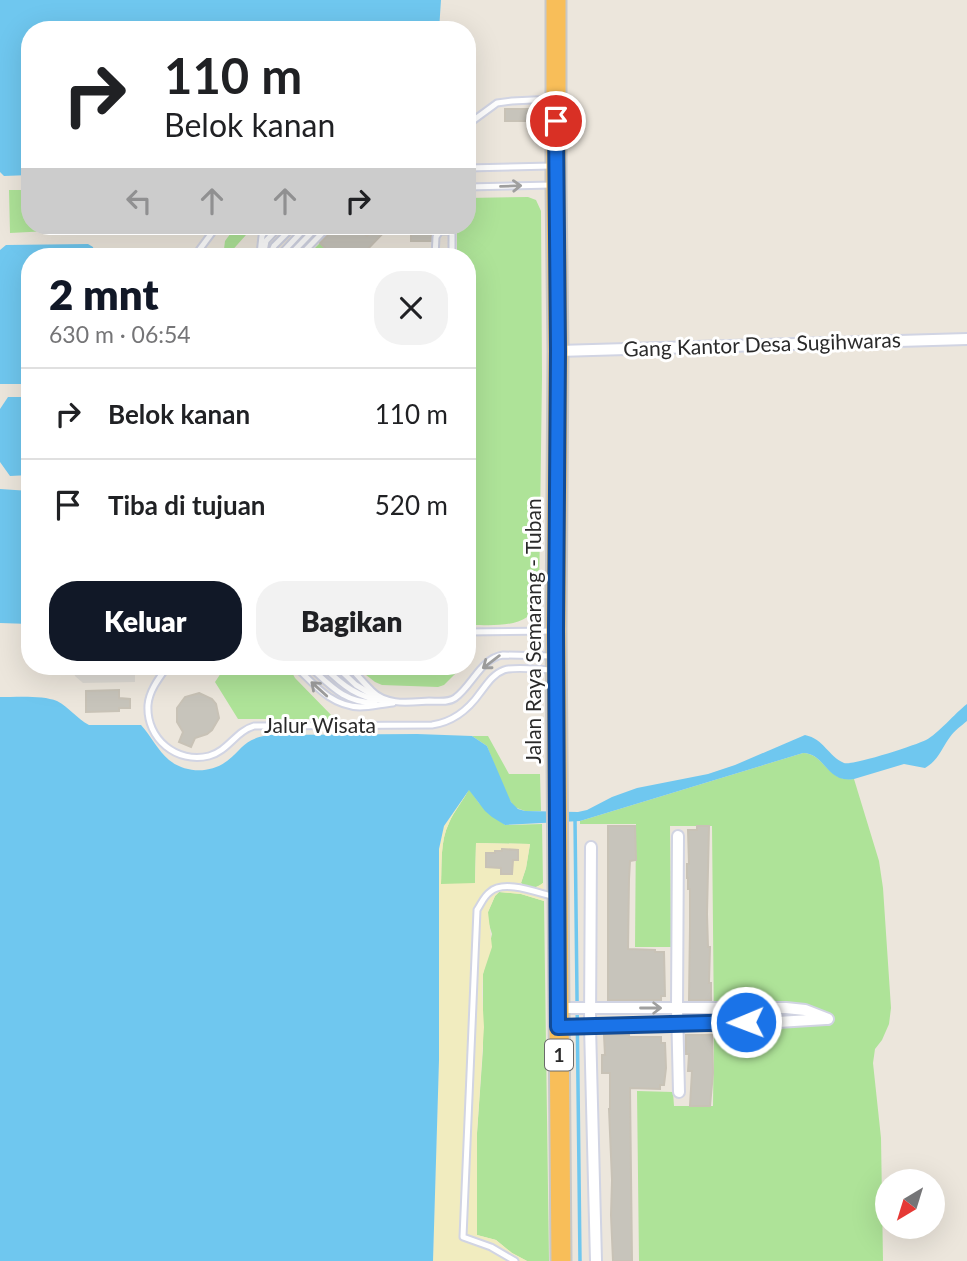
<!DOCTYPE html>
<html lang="id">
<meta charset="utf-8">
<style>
:root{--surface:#fff;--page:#f2f2f2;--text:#202124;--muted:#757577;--line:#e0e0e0;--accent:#111827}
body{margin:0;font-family:Lato,sans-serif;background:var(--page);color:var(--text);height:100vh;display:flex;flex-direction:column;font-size:26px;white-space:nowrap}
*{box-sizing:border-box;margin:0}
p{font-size:23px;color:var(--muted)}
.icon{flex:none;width:38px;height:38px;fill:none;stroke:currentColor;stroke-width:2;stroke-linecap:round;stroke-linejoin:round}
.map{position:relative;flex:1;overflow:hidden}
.panel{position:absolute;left:21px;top:248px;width:455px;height:427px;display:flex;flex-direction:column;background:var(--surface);border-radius:28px;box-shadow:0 7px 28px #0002}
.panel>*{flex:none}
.hud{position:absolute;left:21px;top:21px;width:455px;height:214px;border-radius:28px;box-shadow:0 7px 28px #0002;background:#fff;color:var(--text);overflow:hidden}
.needle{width:46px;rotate:218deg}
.controls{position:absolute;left:875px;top:1169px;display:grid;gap:14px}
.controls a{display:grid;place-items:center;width:70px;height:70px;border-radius:50%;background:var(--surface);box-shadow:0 7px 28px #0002;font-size:35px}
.pin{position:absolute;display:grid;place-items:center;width:60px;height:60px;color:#fff;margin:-30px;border:4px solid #fff;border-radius:50%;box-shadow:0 2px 7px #0007}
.me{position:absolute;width:77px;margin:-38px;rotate:269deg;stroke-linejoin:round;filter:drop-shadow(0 0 5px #0008)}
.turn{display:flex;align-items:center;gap:24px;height:147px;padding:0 28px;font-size:32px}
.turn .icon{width:91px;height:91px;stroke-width:2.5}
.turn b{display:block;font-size:49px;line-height:60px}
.lanes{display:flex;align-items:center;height:66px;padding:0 28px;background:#0003;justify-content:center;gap:35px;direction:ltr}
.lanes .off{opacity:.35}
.round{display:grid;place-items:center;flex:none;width:74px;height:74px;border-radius:28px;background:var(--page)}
.head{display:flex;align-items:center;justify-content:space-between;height:119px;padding:0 28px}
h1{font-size:42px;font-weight:800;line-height:52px;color:var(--accent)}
.action{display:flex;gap:14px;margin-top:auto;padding:14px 28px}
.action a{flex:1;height:80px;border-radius:28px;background:var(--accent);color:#fff;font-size:28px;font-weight:800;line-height:80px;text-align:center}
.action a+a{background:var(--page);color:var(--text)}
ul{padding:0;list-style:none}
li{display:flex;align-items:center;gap:21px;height:91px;padding:0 28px;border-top:2px solid var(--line)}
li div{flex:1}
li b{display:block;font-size:26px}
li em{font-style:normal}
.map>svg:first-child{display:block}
.green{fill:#aee398}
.sand{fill:#f1ecbf}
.plaza{fill:#dcd9d3}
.water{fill:#6fc7ef}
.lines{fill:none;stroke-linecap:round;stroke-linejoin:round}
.stream{stroke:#6fc7ef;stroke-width:3.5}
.building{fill:#c7c4bb;stroke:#c8c2b6;stroke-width:2}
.service-casing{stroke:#d1d4e3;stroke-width:9}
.minor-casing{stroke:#d1d4e3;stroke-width:14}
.trunk-casing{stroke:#c8c8c8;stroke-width:23}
.service{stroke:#fff;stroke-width:5}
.minor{stroke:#fff;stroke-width:10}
.trunk{stroke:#f8be59;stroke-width:19}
.oneway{stroke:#9f9f9f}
.route-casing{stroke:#114b97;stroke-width:18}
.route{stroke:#1a73e8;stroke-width:12}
.labels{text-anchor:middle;stroke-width:6;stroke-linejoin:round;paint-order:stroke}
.shield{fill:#fff;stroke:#6a6a6a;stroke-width:2}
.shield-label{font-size:19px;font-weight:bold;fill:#2a2a2a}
.street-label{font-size:21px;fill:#2a2a2a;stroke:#fff}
</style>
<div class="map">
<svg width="967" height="1261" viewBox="0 0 967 1261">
<rect width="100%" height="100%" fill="#ece6dc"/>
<!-- green -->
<g class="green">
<path d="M9,190H30V226H100L88,229L10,233Z"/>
<path d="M528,197L536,200L541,211L542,376L539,600C531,629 495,625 472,625L467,624V257H457V226H467V198Z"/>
<path d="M236,226H254L229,254L223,257L225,241Z"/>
<path d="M337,226H378L348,257H306Z"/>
<path d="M225,667H289L295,678L335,719H238L215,682Z"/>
<path d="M356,667H462L444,685L438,687L382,685L375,682Z"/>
<path d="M472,736H488L509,774H540L541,811H525L514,807L505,792L487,746Z"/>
<path d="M803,753C824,753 828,783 854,779L879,861L883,888L891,1008L889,1024L882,1040L875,1049L873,1063L881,1138L883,1261H639L637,1091L673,1092L674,1106H713L714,1028L712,826H670L671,947H635L636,824H580V821Z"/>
<path d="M469,789L479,803L505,825L542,824L543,883C536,889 528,890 521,883L526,868L530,844L476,843L475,884H441C442,864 440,841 449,823C454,811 463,801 469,789Z"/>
<path d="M499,892L521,894L544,901L549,1261H527L512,1253L496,1240L477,1235V1133L483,1049V974L492,934L488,921V912L495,896Z"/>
</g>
<!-- sand -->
<path class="sand" d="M469,789C463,801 454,811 449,823C440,841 442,864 441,884L475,883L476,843L530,844L526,868L521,883C528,890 536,889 543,883L544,901L521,894L499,892L495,896L488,912L492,947L483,974L482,993L484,1027L477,1133V1235L496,1240L512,1253L527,1261H433L439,1060V849L444,826Z"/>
<!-- plaza -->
<path class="plaza" d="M72,667H135V682L83,683L75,676Z"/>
<!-- water -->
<g class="water">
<path d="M0,0H441L439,30H30V175L4,176L0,172Z"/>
<path d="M88,244L93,247L95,257H30V384H0V250L6,245Z"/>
<path d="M8,397H30V428C23,433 23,441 30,446V475L10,476L0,462V409Z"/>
<path d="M0,489L30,491V624L0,623Z"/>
<path d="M0,697C16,697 43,695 57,701C69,707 77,719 89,725H141C151,736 158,751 169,760C185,773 210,774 227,761C244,748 242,740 268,735L417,734L472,736L487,746L511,802L518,809L525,811L578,812L587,810L612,797L637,788L708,774L735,765L805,735C824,739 828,756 844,763C852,766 916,745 926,740C938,734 955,713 967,704V721C961,726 955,730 950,737C941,749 939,760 925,768L904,764L854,779C827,784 825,753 803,753L580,821L505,825L492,817L485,811L469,790L444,826L439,849V1060L433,1261H0Z"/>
</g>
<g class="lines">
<!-- stream -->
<path class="stream" d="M575,819L580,1261"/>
</g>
<!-- building -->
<g class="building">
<rect x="505" y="109" width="26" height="12"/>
<path d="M334,226H356L367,236L377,226H390L360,257H334L320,243L333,230Z"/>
<rect x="411" y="226" width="20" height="15"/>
<path d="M119,690V698L130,699V708H119V711L86,712V691Z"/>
<path d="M199,693L212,699L216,704L219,718L212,730L207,734L195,738L191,747L179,742L183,732L177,722V708L185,697Z"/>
<path d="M608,826H635L636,860L630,861L629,879L628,949L655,950V952H664L665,996H661V1000H608Z"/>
<path d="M697,826H709L707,914L708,947H710L709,983H711V1000H689L690,927V889H688V878H687V864H689L688,830H697Z"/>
<path d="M502,849L518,850V860H513L512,874H501V868L486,867V853H495V851H502Z"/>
<path d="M604,1035H629V1037H661V1043H665L666,1068L664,1085H660V1089L630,1088L632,1261H613L611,1215L612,1180L609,1109H610V1073H602V1055H605Z"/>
<path d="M686,1035H712L713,1073L710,1106H690L692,1071H688L689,1054H686Z"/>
</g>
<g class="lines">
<!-- service casing -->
<g class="service-casing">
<g id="service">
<path d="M467,125L497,103L512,101L553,99"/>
<path d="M467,168L552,166"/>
<path d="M467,187L552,185"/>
<path d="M452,226V257"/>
<path d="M260,254L262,236L268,226"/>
<path d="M194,257L217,226"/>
<path d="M263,257L266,241L280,226"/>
<path d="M269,257L274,246L294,226"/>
<path d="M278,257L307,226"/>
<path d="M288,257L318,226"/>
<path d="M299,257L329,226"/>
<path d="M420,257H435"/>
<path d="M435,257L436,237L440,231H452"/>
<path d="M467,632L553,631"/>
<path d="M167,667C159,678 149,691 148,705C146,739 177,764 209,756C228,751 236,731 254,726L432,725C453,722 468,710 480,693C487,684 493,674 504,670C516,666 540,670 553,670"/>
<path d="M296,667C315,685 331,706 360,707C371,707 382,704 393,703"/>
<path d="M310,667C332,687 344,702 375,703"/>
<path d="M324,667C343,686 358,698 386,701"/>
<path d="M337,667L356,685L376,697"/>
<path d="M350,667C357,675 364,683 372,691C387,706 410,702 429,701C437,701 448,703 455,698C472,686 481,658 503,655L553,656"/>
<path d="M515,1261L491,1247L463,1237L477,910C481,904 484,896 490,892C504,879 538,893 555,897"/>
</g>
</g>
<!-- minor casing -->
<g class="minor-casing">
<g id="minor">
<path d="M558,351L967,339"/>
<path d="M678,836L677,1008L679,1092"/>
<path d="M591,847L590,1026L596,1261"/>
<path d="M559,1008H786L805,1010L828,1019"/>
<path d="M559,1027L778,1022L826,1019"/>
</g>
</g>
<!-- trunk casing -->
<g class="trunk-casing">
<path id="trunk" d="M556,0V185L558,351L556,631L561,1261"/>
</g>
<!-- service -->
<use href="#service" class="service"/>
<!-- minor -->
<use href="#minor" class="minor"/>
<!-- trunk -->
<use href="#trunk" class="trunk"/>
</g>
<!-- one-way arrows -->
<defs><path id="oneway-shaft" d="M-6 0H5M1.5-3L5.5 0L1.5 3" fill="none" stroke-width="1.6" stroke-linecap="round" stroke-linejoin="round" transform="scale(1.75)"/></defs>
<g class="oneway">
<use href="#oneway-shaft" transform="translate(511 186) rotate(-2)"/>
<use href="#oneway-shaft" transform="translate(491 662) rotate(143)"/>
<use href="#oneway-shaft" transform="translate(319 689) rotate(-138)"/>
<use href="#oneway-shaft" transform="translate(651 1008)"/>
</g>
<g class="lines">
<!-- route casing -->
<g class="route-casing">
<path id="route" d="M556,121L558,351L556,631L558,1027L746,1022"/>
</g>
<!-- route -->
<use href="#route" class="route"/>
</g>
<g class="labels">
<!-- shield labels -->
<rect class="shield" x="545" y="1039.5" width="28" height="31" rx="5"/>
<g class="shield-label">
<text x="559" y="1062">1</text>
</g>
<!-- street labels -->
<g class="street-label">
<text transform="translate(762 345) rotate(-2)" y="7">Gang Kantor Desa Sugihwaras</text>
<text transform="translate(534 631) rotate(-90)" y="7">Jalan Raya Semarang - Tuban</text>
<text x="320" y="733">Jalur Wisata</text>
</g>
</g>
</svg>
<div class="controls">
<a><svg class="needle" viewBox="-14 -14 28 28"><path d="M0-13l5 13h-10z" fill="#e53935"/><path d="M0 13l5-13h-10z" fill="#757577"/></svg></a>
</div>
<div class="pin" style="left:556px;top:121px;background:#d93025"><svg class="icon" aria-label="arrive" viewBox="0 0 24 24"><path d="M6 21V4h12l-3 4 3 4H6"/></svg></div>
<svg class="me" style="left:746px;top:1022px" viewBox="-20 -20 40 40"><circle r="17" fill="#1a73e8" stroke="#fff" stroke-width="3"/><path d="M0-11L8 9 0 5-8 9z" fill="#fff"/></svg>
<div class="hud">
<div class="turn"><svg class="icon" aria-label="right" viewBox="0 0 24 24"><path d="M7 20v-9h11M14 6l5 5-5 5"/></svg><div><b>110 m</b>Belok kanan</div></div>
<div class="lanes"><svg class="icon off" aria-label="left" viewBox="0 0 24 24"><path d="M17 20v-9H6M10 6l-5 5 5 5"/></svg><svg class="icon off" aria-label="ahead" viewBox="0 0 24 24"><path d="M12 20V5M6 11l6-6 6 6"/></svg><svg class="icon off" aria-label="ahead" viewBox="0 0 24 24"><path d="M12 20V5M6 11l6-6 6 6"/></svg><svg class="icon" aria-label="right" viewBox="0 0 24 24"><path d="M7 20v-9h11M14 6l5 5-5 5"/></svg></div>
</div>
<section class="panel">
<div class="head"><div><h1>2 mnt</h1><p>630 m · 06:54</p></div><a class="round"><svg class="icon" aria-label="close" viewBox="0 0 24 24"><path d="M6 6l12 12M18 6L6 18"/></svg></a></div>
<ul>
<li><svg class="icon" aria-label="right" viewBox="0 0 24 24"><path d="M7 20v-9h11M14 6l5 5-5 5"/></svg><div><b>Belok kanan</b></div><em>110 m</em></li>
<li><svg class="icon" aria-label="arrive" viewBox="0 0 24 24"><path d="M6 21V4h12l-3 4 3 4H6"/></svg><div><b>Tiba di tujuan</b></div><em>520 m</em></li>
</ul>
<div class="action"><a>Keluar</a><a>Bagikan</a></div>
</section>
</div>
